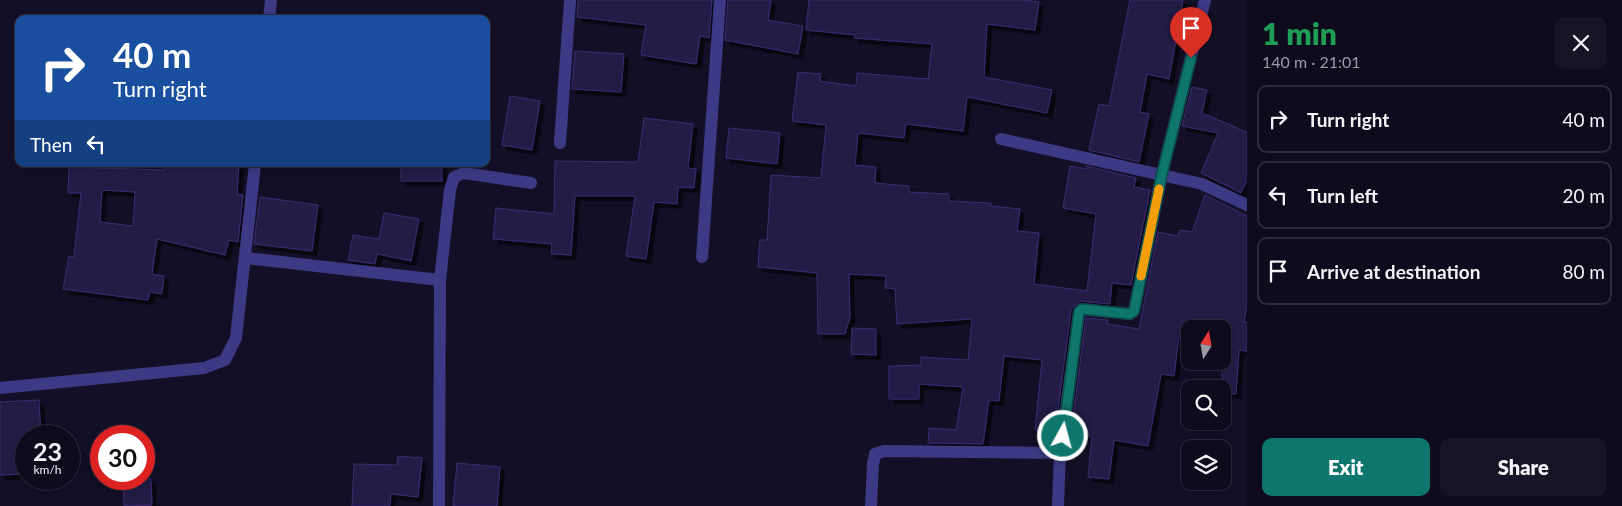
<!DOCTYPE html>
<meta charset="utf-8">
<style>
:root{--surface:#0e0b1c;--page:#171425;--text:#f1f3f6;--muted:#9b9ba3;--line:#2e2b3b;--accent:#0f766e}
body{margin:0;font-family:Lato,sans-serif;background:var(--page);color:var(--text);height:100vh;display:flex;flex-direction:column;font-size:19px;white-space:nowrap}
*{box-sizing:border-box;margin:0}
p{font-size:16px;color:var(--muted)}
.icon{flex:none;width:28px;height:28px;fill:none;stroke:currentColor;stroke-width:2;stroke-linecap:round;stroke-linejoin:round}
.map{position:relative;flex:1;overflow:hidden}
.panel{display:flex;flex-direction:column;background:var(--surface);width:375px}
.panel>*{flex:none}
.top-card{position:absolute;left:15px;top:15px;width:475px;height:152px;border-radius:10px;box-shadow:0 2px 8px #0003,0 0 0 1px var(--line);background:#1a4fa0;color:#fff;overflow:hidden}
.needle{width:32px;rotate:11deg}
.tools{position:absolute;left:1181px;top:320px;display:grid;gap:10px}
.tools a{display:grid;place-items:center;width:50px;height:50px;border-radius:10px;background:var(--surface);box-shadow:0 2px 8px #0003,0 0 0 1px var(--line);font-size:25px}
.speed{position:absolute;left:15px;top:425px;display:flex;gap:10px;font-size:25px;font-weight:700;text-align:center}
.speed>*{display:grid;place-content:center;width:65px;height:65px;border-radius:50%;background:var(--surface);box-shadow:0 2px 8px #0003,0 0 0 1px var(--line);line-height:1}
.speed small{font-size:12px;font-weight:400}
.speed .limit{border:8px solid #d22;background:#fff;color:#111}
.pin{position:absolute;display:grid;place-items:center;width:42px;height:42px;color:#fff;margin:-51px -21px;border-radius:50% 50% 50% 0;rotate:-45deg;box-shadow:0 0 5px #0007}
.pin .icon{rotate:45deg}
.me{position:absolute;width:55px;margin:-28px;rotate:7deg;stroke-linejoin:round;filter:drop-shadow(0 0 4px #0008)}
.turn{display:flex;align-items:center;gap:18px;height:105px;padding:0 15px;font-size:22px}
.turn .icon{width:65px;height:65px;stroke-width:2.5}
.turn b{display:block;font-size:35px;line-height:42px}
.then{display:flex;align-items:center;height:48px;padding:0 15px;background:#0003;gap:10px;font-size:19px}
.round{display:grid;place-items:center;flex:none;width:52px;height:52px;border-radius:10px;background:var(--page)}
.overview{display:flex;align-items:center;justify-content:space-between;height:85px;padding:0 15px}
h1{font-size:30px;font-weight:800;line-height:38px;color:#1e9e55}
.button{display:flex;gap:10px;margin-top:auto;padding:10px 15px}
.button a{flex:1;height:58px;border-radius:10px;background:var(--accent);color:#fff;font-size:20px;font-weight:800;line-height:58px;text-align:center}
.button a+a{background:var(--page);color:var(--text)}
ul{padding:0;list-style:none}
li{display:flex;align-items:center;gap:15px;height:68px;margin:0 10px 8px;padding:0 5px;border:2px solid var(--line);border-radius:10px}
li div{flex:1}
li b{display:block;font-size:19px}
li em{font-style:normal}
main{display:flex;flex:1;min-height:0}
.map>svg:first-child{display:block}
.building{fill:#241b47;stroke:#3b2d73;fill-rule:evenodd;filter:url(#shadow)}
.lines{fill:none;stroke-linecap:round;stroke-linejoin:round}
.minor{stroke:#3d3a85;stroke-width:12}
.route-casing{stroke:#0a4d48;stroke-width:12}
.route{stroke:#0f766e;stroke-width:9}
.slow{stroke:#f59e0b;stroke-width:9}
</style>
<main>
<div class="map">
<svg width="1247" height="506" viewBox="0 0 1247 506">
<defs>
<filter id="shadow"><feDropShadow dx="4.5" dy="4.5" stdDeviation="0" flood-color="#0009"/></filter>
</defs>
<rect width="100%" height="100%" fill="#130f26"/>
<!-- building -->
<g class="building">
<path d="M578,0H712L709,38L700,36L696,64L641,55L646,25L577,17Z"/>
<path d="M728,0H771L768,20L803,26L798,54L725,40Z"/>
<path d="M809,0H1024L1039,2L1035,30L987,24L984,77L1052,90L1047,113L967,97L963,131L906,124L904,138L858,133L855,165L876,167L875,183L909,186V192L949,194V201L991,203V206L1020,209L1017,231L1039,233L1034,284L1087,291L1096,214L1063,208L1070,166L1086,169V166L1136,178L1134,187L1150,190L1131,285L1112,283L1110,304L1080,301L1071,310L1055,432L1035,430L1042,360L1004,356L999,401L989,400L983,444L928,443L929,428L956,430L963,387L919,384V399H889V366L921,365V357L968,360L972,319L897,324L895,289L885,288L886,276L849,274L850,317L845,334H818L817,273L758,267L760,240H767L771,175L821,178L826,125L792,121L798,72L821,74L820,81L856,86L857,73L928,79L932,44L854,38L855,35L806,30Z"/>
<path d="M1130,0H1183L1169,79L1147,74L1140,112L1149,114L1139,162L1089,150L1099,104L1109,106Z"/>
<path d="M575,51L624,54L621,92L572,89Z"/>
<path d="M1192,87L1207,90L1202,113L1247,132V180L1241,193L1201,173L1218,133L1182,126Z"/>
<path d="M510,96L540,101L532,150L502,145Z"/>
<path d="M644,118L693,124L688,168L696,169L694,188L678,187L677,204L654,202L646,259L626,256L635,196H575L571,255L551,254L552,244L493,239L496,208L554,214L555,161L638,162Z"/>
<path d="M729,128L780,133L777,164L726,158Z"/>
<path d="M164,164H239L237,194L243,195L238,242L229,240L225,255L157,239L152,274L164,276L162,294L150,292L148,300L63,289L69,256L74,257L81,193H68L69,167L164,170ZM102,190L135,192L133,226L100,222Z"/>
<rect x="401" y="164" width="41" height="17"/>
<path d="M1205,195L1247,216V307L1244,322H1247V351L1239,350L1236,394L1222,393V329H1190V339L1179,337L1174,376L1161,374L1148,446L1114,440L1109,479L1088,477L1092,437L1071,433L1086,318L1108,320L1107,324L1139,329L1158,232L1178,236L1180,230L1192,232Z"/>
<path d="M260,197L318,205L312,251L254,244Z"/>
<path d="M384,213L419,219L411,261L377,254L375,264L348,260L353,235L379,239Z"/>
<path d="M852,328L876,329V355L851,354Z"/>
<path d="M39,400L41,436H26V474L0,475V402Z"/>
<path d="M398,456L422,458L418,497L391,494L390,506H352L354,464L397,465Z"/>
<path d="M457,463L500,467L497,506H453Z"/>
<path d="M123,479H151L152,505L124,506Z"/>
</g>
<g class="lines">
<!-- minor -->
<g class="minor">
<path d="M269,19L271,0"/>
<path d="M1001,139L1202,184L1247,205"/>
<path d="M560,143L570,0"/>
<path d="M702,257L720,0"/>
<path d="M246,258L440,280"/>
<path d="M0,388L204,368L225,360L236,338L255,164"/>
<path d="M439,506L440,280L450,190L454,177L464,173L531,183"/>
<path d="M871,506L873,464L875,454L884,451L1060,453"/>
<path d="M1058,506L1060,453L1079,312L1082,309L1130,314L1134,311L1162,174L1205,0"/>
</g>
</g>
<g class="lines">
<!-- route casing -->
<g class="route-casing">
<path id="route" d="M1063,436L1079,312L1082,309L1130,314L1134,311L1162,174L1191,58"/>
</g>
<!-- route -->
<use href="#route" class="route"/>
<!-- slow -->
<path class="slow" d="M1141,276L1159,189"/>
</g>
</svg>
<div class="tools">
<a><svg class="needle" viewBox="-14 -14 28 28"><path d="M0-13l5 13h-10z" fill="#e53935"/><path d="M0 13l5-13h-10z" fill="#9b9ba3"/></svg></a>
<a><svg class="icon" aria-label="search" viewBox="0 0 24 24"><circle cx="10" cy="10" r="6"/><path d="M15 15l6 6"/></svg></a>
<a><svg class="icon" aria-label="layers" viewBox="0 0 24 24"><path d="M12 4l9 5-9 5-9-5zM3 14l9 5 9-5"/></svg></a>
</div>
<div class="speed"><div>23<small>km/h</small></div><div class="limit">30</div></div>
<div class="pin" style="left:1191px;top:58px;background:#d93025"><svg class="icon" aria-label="arrive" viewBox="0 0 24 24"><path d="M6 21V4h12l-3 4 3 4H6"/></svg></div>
<svg class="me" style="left:1063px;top:436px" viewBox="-20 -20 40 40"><circle r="17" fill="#0f766e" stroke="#fff" stroke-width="3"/><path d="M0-11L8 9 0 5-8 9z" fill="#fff"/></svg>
<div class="top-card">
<div class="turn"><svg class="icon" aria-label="right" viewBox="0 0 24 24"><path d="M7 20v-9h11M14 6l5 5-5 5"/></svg><div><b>40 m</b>Turn right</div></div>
<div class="then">Then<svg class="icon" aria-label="left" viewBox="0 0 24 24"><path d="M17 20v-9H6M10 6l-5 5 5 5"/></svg></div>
</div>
</div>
<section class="panel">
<div class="overview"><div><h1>1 min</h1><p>140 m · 21:01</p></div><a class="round"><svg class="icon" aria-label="close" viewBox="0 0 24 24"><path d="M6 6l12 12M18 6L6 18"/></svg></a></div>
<ul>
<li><svg class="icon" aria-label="right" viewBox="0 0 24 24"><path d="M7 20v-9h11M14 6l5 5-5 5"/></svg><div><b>Turn right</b></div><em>40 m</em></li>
<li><svg class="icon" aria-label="left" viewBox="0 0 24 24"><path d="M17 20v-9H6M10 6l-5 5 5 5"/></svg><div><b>Turn left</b></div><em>20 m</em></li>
<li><svg class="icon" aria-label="arrive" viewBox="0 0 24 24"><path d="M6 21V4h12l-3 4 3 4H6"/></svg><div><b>Arrive at destination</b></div><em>80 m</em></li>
</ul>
<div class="button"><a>Exit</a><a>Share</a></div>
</section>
</main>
